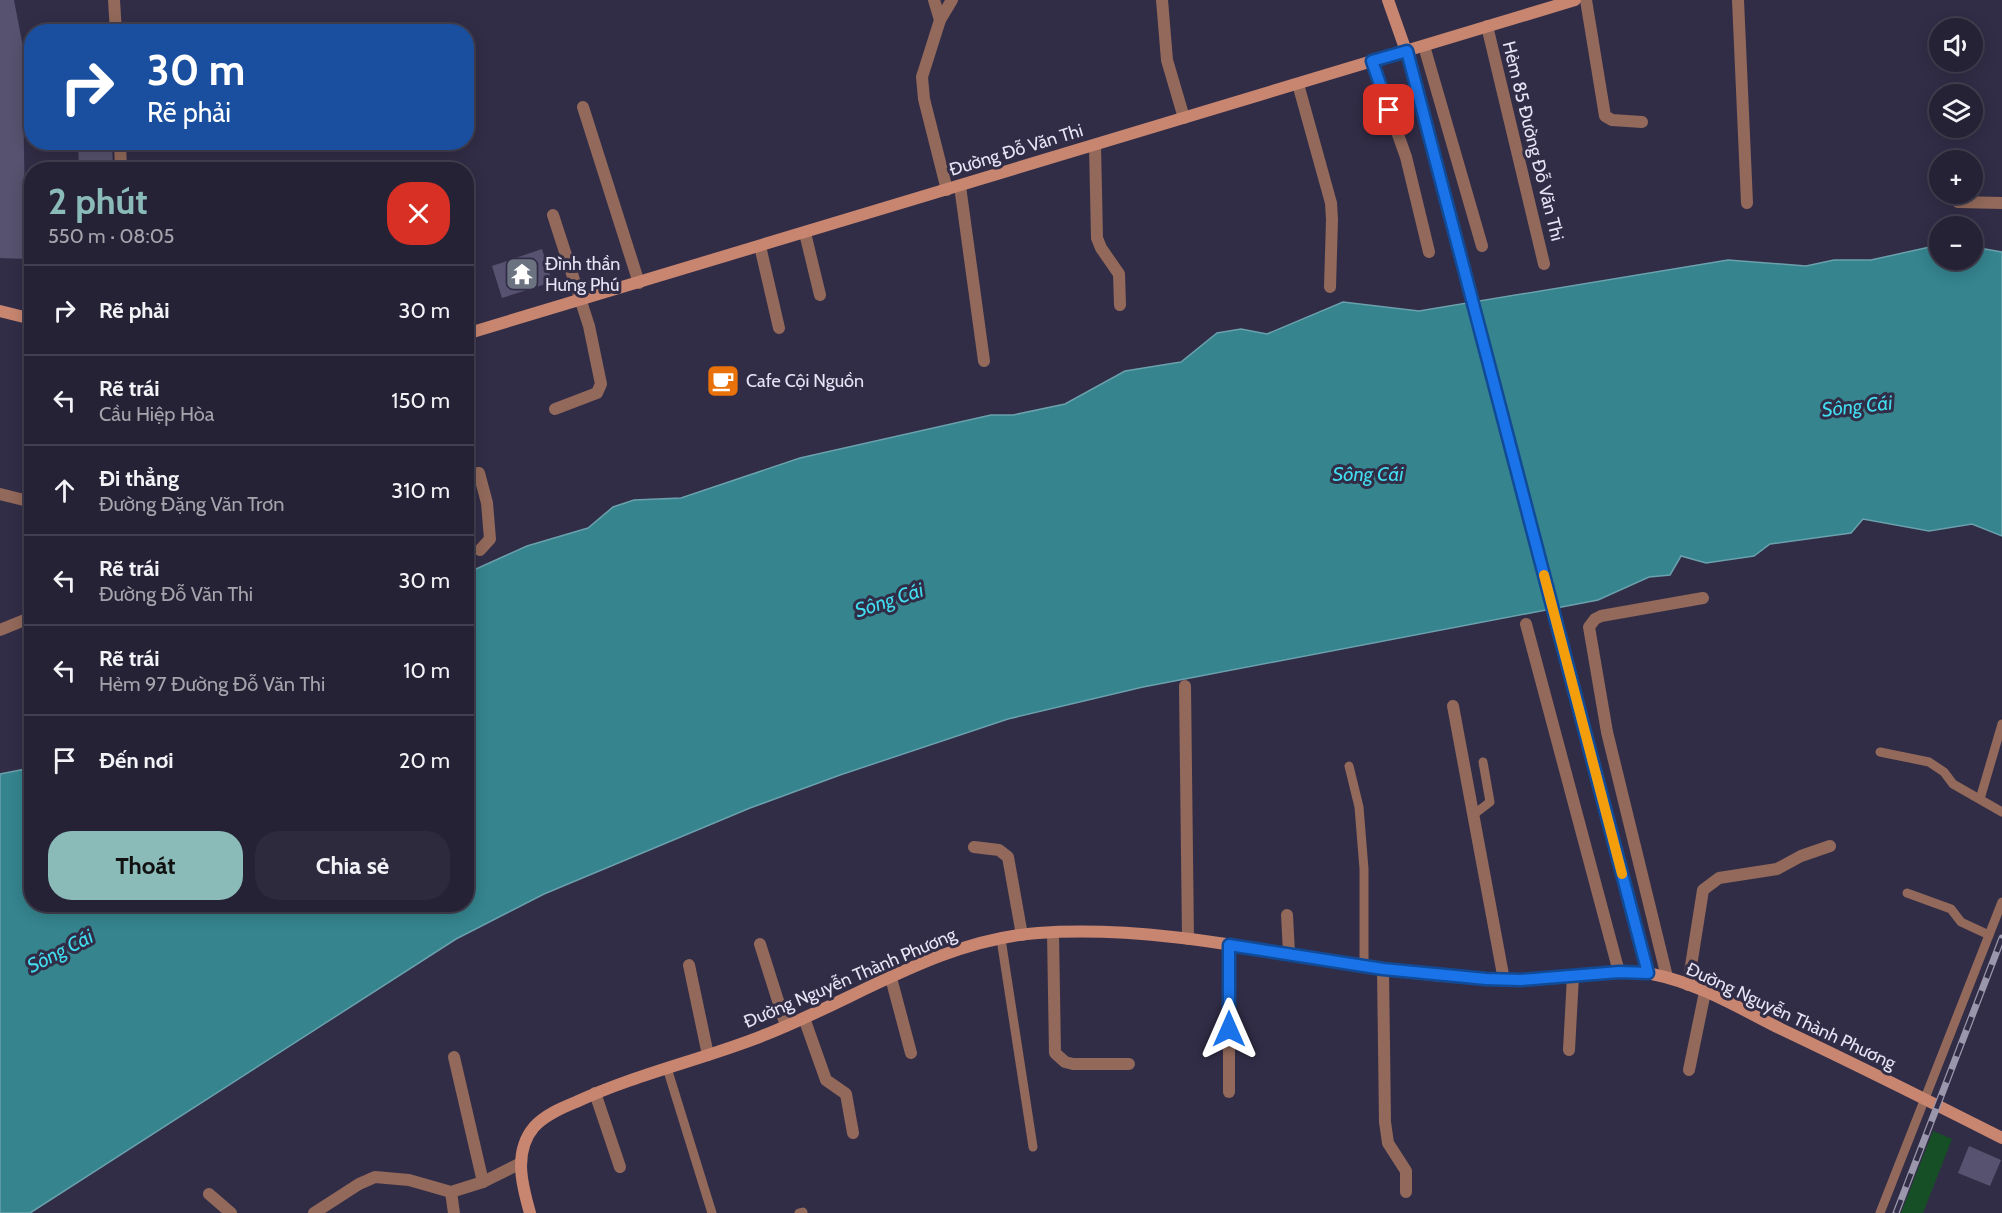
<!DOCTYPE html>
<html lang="vi">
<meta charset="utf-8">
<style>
:root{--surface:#262235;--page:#2e2a3d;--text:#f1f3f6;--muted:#a4a4ad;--line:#423f50;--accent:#8bbbb9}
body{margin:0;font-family:Cabin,sans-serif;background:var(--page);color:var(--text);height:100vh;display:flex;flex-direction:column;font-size:22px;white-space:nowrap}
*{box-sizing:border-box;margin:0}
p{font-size:20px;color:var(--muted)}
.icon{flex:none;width:33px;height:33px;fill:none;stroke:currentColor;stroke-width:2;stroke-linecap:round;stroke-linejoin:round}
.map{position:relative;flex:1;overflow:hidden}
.drawer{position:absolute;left:24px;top:162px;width:450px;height:750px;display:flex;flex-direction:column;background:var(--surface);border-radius:24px;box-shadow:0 3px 15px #0003,0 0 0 2px var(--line)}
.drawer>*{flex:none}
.banner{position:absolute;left:24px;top:24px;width:450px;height:126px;border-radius:24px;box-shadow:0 3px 15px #0003,0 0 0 2px var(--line);background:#1a4fa0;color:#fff;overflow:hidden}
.controls{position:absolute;left:1929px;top:18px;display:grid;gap:12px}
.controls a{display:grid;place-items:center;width:54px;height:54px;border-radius:50%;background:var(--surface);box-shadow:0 3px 15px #0003,0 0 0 2px var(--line);font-size:30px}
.pin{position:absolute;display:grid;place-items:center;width:51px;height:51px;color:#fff;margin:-26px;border-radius:12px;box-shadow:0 3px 9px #0006}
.me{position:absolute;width:66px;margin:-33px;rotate:0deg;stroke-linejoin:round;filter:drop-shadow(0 0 4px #0008)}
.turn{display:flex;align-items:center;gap:21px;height:126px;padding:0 24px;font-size:27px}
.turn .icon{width:78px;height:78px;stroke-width:2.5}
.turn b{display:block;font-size:42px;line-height:51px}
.round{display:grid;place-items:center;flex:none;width:63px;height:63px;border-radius:24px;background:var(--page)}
.headline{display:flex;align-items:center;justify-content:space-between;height:102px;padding:0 24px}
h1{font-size:36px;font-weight:700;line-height:45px;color:var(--accent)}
.button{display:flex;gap:12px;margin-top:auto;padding:12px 24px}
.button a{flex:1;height:69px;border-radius:24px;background:var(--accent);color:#111;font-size:24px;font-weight:700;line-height:69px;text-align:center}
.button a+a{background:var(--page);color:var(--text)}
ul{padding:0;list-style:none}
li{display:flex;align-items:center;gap:18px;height:90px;padding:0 24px;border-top:2px solid var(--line)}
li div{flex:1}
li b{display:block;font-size:22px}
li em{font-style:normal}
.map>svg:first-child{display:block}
.green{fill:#164f25}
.water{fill:#35848e;stroke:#6aa1ad;stroke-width:1.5}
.building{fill:#57526f}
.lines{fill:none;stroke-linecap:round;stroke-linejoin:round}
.lane{stroke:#92695a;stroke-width:9}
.street{stroke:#92695a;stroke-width:12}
.secondary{stroke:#c88670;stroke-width:12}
.rail-casing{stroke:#9a97ac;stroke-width:7}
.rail{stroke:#322d47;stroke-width:4.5;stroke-dasharray:14;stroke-linecap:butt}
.route-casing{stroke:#114b97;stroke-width:15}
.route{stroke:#1a73e8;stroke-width:10}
.slow{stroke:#f59e0b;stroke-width:10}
.labels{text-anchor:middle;stroke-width:6;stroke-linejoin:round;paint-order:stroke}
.street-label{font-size:18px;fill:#e6e4f5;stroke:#322d47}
.poi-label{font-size:18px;fill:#e6e4f5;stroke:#322d47;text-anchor:start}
.water-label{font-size:20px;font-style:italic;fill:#41ddef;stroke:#322d47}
</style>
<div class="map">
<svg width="2002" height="1213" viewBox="0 0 2002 1213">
<rect width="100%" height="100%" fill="#322d47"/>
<!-- green -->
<path class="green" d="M1933,1131L1952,1139L1923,1213H1901Z"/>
<!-- water -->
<path class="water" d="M1939,245L1940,260H1972L1973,247L2002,252V536L1972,524L1929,531L1863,519L1851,533L1770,544L1754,556L1706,563L1681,556L1670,575L1649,577L1598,600L1143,687L1008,719L840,775L750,808L544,894L456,939L30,1213H0V774L31,768L32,904H466L467,573L527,546L588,528L613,507L634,500L681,498L800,458L991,415H1013L1065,404L1125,371L1181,362L1217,333L1241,329L1267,334L1343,302L1419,311L1728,260L1806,266L1834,260H1871Z"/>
<!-- building -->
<g class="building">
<path d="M0,0H14L26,63H32V98L23,99L26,259L0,258Z"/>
<path d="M78,142H112L113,170H79Z"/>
<path d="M542,249L552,282L502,298L492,266Z"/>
<path d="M1969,1146L2001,1160L1990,1186L1958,1173Z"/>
</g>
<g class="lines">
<!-- lane -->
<g class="lane">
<path d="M1880,752L1929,762L1944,772L1953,784L2002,812"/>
<path d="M1349,766L1359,807L1364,869V966"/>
<path d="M1980,799L2002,724"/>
<path d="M1473,815L1490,802L1483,762"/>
<path d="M1907,893L1951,909L1961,922L1989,935"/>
<path d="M1001,939L1033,1147"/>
<path d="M667,1068L712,1213"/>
<path d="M799,1213L803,1212"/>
<path d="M1880,1213L2002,902"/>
</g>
<!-- street -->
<g class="street">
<path d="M114,0L116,32"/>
<path d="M934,0L940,20"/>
<path d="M1162,0L1167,60L1184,118"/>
<path d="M1586,0L1605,116L1612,120L1642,122"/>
<path d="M1738,0L1747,203"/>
<path d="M1487,26L1544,264"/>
<path d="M1424,46L1482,246"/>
<path d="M1372,61L1406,157L1429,252"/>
<path d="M1298,84L1331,203L1332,220L1330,287"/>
<path d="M583,107L639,283"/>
<path d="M120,142L121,170"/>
<path d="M1095,145L1097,238L1101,248L1119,274L1120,305"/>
<path d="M960,186L984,361"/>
<path d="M947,190L924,99L922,77L940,20L952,0"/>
<path d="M1958,202L2002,203"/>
<path d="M553,215L589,326L601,384L597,393L555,409"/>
<path d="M805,233L820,295"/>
<path d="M760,246L779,328"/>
<path d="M466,475L479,473L487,503L490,539L480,550"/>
<path d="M0,494L32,502"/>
<path d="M1526,624L1619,972"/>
<path d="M0,630L32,617"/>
<path d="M1185,686L1188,939"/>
<path d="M1453,706L1504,980"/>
<path d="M974,847L999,850L1008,857L1022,935"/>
<path d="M1287,915L1289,953"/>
<path d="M1053,933L1055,1053L1065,1062L1073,1064H1129"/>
<path d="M760,944L786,1026"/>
<path d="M689,965L708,1055"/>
<path d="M1383,969L1385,1122L1388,1143L1406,1171V1192"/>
<path d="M1667,977L1607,732L1589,627L1595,619L1601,616L1703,598"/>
<path d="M891,978L911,1053"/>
<path d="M1688,985L1703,890L1719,878L1777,869L1801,856L1830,846"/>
<path d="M804,1018L826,1080L846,1094L853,1133"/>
<path d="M1569,1050L1573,976"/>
<path d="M454,1057L483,1182"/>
<path d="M1689,1070L1705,992"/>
<path d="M1229,1092V945"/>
<path d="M595,1093L620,1167"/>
<path d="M451,1192L454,1213"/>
<path d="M209,1194L231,1213"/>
<path d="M314,1213L359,1184L375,1177L409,1180L451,1192L483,1182L521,1163"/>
</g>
<!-- secondary -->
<g class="secondary">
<path d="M1388,0L1406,51L1432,145L1648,973"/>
<path d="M0,311L32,319"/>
<path d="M466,334L1575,0"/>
<path d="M530,1213C522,1185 513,1152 534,1127C545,1115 561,1108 576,1102C636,1074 701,1060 762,1036C853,1001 939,940 1038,933C1154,925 1268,952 1382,969C1417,974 1453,977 1488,979C1521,982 1554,978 1587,975C1608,973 1631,970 1652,974C1698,983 1739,1008 1781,1029C1855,1064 1929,1101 2002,1138"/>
</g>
<!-- rail casing -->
<g class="rail-casing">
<path id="rail" d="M1896,1213L2002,938"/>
</g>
<!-- rail -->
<use href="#rail" class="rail"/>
</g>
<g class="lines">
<!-- route casing -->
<g class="route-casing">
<path id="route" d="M1229,1029V945L1383,969L1486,979L1521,980L1619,972L1648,973L1407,51L1372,61L1389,110"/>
</g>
<!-- route -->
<use href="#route" class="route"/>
<!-- slow -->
<path class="slow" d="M1544,575L1622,874"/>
</g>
<!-- icons -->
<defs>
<g id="temple-square" transform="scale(1.725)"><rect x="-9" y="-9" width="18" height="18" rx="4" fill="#6b7280" stroke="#322d47"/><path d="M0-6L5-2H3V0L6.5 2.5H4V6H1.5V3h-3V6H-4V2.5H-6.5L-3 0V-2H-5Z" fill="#fff"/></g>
<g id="cafe-square" transform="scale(1.725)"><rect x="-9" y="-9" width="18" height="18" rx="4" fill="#e8710a" stroke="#322d47"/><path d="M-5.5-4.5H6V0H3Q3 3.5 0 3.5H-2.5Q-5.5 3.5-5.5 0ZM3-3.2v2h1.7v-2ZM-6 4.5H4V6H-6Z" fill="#fff"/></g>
</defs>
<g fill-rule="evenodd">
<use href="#temple-square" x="522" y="274"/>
<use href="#cafe-square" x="723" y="381"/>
</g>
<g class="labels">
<!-- street labels -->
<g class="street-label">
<text transform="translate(1533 141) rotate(76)" y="6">Hẻm 85 Đường Đỗ Văn Thi</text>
<text transform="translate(1016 150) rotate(-17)" y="6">Đường Đỗ Văn Thi</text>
<text transform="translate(850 978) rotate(-23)" y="6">Đường Nguyễn Thành Phương</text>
<text transform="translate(1791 1016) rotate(25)" y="6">Đường Nguyễn Thành Phương</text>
</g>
<!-- poi labels -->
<g class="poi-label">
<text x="545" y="270">Đình thần<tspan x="545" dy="21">Hưng Phú</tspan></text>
<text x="746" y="387">Cafe Cội Nguồn</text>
</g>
<!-- water labels -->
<g class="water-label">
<text transform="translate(1857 406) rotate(-6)" y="7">Sông Cái</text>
<text x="1368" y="481">Sông Cái</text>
<text transform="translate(889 600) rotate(-18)" y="7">Sông Cái</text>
<text transform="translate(60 951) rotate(-27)" y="7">Sông Cái</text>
</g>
</g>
</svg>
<div class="controls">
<a><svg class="icon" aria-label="sound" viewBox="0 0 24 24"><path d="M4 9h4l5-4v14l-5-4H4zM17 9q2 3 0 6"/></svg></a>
<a><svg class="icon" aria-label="layers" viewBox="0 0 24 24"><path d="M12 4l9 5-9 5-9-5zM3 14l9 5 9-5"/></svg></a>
<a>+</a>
<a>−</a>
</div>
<div class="pin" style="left:1389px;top:110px;background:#d93025"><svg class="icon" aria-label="arrive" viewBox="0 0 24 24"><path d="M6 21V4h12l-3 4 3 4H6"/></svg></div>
<svg class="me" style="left:1229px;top:1029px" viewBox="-20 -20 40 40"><path d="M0-17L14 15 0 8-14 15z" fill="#1a73e8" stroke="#fff" stroke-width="4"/></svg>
<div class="banner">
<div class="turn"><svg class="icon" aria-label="right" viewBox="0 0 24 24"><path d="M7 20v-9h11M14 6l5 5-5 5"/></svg><div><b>30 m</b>Rẽ phải</div></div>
</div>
<section class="drawer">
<div class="headline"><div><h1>2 phút</h1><p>550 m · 08:05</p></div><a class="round" style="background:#d93025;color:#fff"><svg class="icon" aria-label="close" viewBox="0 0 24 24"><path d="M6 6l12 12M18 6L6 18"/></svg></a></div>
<ul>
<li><svg class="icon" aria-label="right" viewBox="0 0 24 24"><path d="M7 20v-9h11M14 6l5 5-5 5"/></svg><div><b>Rẽ phải</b></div><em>30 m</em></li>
<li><svg class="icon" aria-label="left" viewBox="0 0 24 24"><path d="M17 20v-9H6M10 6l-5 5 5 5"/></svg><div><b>Rẽ trái</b><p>Cầu Hiệp Hòa</p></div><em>150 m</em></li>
<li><svg class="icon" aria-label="ahead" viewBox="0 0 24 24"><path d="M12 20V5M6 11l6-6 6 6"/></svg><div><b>Đi thẳng</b><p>Đường Đặng Văn Trơn</p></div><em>310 m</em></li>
<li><svg class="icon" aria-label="left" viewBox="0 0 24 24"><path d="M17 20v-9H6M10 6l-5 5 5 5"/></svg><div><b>Rẽ trái</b><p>Đường Đỗ Văn Thi</p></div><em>30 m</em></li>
<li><svg class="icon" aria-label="left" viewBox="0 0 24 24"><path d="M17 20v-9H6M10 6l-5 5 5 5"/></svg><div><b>Rẽ trái</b><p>Hẻm 97 Đường Đỗ Văn Thi</p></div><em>10 m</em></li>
<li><svg class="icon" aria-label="arrive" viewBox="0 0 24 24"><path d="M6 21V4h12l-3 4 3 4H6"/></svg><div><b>Đến nơi</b></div><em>20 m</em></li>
</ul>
<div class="button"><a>Thoát</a><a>Chia sẻ</a></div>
</section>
</div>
